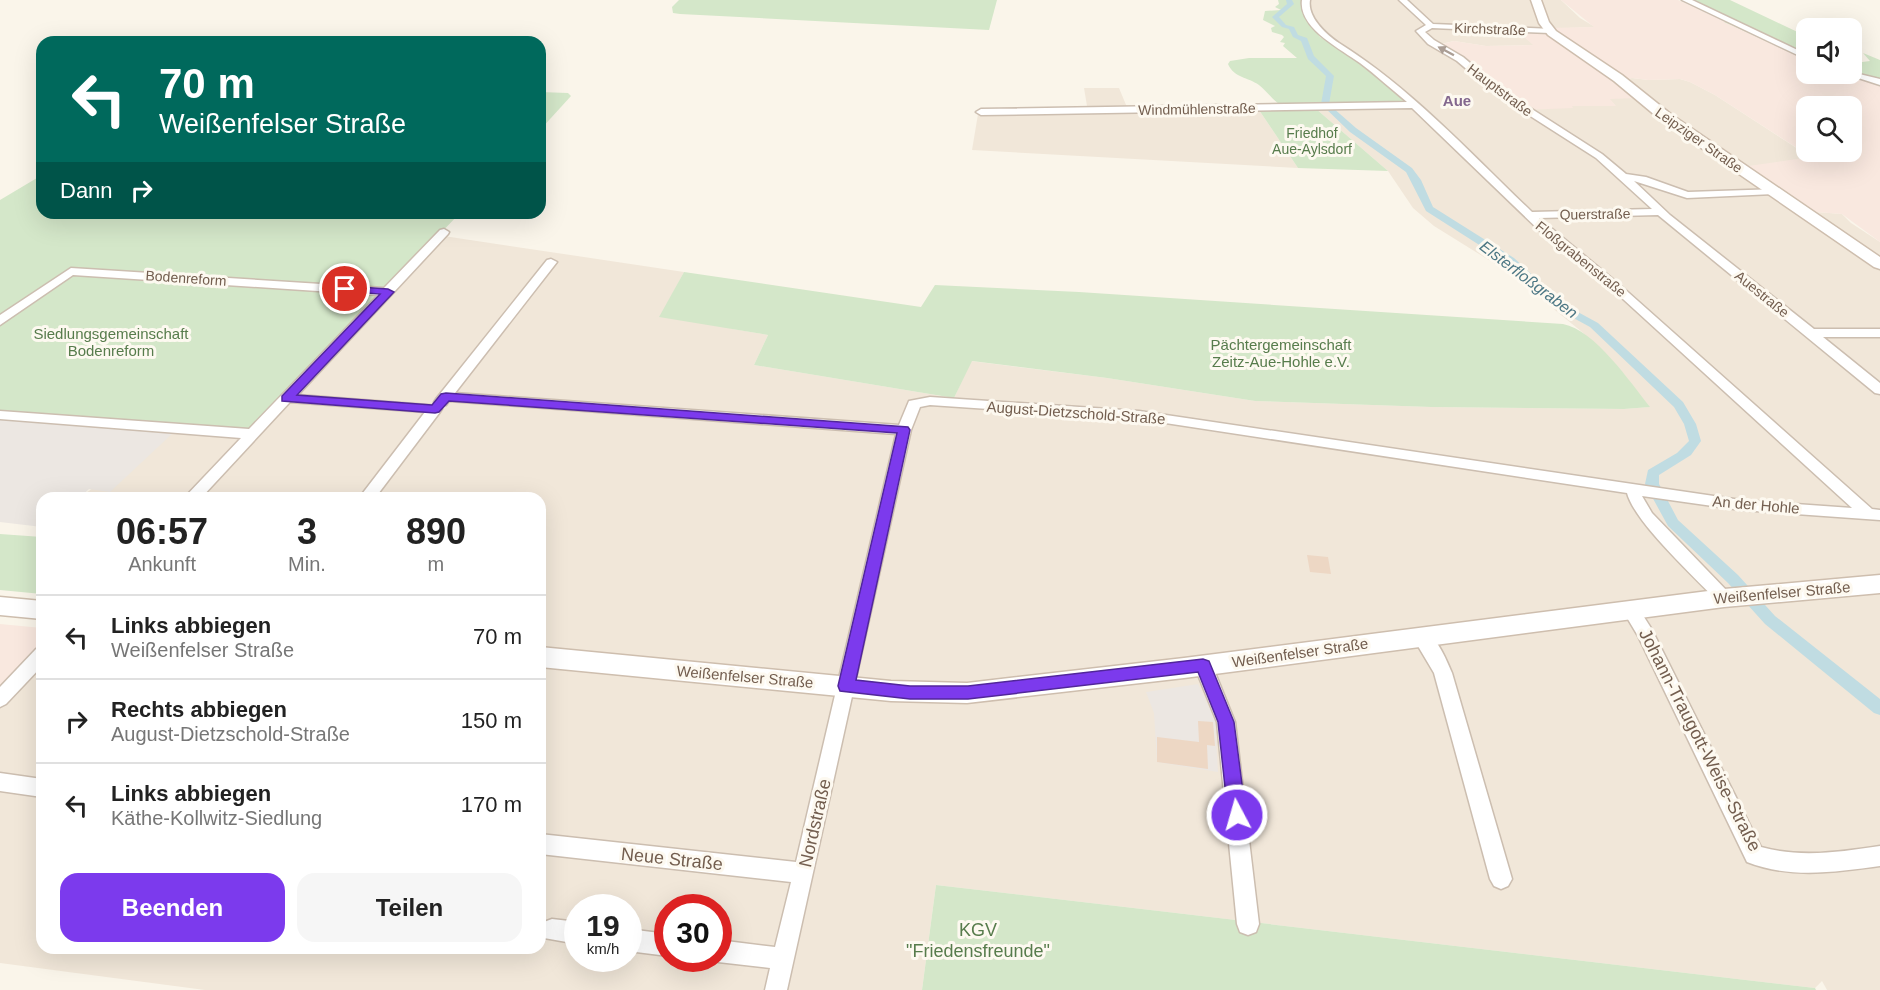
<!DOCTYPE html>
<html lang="de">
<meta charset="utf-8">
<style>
:root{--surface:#fff;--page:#f6f6f6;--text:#222;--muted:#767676;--line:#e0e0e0;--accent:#7c3aed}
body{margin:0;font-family:Helvetica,sans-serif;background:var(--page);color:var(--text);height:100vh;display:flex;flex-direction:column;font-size:22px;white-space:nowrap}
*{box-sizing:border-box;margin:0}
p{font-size:20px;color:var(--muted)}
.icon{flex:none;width:33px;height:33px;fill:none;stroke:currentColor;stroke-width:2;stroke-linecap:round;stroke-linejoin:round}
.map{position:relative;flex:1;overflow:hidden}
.panel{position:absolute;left:36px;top:492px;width:510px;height:462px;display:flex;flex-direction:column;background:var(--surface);border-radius:18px;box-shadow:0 6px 24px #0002}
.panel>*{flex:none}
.top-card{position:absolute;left:36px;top:36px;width:510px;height:183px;border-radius:18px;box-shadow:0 6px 24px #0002;background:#00695c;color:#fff;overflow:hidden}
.buttons{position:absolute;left:1796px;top:18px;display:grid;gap:12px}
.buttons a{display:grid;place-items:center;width:66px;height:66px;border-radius:12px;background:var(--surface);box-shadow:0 6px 24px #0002;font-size:30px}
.speed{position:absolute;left:564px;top:894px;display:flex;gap:12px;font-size:30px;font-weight:700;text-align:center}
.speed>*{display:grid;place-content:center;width:78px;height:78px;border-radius:50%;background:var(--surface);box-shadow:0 6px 24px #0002;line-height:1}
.speed small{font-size:15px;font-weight:400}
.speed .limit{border:9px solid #d22;background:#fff;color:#111}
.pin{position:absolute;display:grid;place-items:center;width:51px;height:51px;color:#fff;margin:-26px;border:3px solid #fff;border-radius:50%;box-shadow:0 2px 6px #0007}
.me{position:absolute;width:66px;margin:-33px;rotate:354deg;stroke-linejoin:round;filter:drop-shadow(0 0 4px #0008)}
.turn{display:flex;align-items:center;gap:21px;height:126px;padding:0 24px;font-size:27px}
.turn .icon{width:78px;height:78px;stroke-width:2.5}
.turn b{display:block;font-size:42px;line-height:51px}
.then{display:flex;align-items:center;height:57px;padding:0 24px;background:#0003;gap:12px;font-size:22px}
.eta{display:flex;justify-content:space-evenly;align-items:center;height:102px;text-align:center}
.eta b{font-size:36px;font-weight:700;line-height:42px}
.primary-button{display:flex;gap:12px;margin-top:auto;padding:12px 24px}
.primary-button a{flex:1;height:69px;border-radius:18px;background:var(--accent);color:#fff;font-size:24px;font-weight:700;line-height:69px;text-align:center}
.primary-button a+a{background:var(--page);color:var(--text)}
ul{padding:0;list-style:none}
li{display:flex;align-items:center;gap:18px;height:84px;padding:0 24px;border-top:2px solid var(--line)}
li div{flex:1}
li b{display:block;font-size:22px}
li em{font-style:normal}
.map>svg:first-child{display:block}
.residential{fill:#f1e7d9;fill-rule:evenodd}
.commercial{fill:#f9e8df;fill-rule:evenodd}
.industrial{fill:#ece7e2}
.green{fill:#d4e7c9}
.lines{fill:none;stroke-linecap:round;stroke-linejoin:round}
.canal{fill:#c0dce2;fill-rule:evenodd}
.building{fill:#edd7c4}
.street-casing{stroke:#ccbeb0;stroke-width:3}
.secondary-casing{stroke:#cebeae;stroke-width:3}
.street{fill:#fff;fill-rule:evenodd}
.secondary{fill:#fff;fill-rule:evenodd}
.oneway{fill:#ab9e95}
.route{fill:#7c3aed;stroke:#51269a;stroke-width:1.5}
.labels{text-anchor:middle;stroke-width:6;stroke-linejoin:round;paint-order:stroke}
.far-street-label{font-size:14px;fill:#735e4f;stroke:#fdf9f0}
.far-park-label{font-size:14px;fill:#577c4c;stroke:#fdf9f0}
.far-quarter-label{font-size:15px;font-weight:bold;fill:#83678e;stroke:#fdf9f0}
.park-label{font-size:15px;fill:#577c4c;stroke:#fdf9f0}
.street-label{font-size:15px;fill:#735e4f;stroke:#fdf9f0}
.water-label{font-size:16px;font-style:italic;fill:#4c7784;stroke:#fdf9f0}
.near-street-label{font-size:18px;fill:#735e4f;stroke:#fdf9f0}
.near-park-label{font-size:18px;fill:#577c4c;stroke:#fdf9f0}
</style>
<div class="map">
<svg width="1880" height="990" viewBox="0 0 1880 990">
<rect width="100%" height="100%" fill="#faf5ea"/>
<!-- residential -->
<g class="residential">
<path d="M1302,0H1561L1580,18L1595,27L1508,30L1520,33L1534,45L1486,46L1454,41L1436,45L1571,106L1615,105L1609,99L1627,79L1632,78L1648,80L1680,79L1690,82L1715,95L1812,158L1816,212L1842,214L1851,223L1880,242V990H1827L1822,981L1815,988L936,885L922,990H205L0,963V689L42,646V948H540V498H79L181,425L437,235L684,272L666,306L733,329L768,335L754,365L954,398L971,361L1107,378L1255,401L1431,407L1624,409L1649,407L1623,373L1582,332L1508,272L1434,226L1413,208L1388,171L1315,108L1352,56L1320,36L1303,11ZM578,908H628V958H578ZM668,908H718V958H668Z"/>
<path d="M1084,88H1119L1129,112L1259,110L1298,168L972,150L978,114L1088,112Z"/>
</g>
<!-- commercial -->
<g class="commercial">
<path d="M1561,0H1678L1806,60V74H1842L1880,85V242L1842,214L1816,212L1748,166L1811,157L1715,95L1690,82L1680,79L1648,80L1632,78L1627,79L1637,98L1610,99L1616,106H1572L1573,108L1523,110L1435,46L1454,41L1486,46L1533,45L1520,33L1503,29L1594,27ZM1806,106H1851V152H1806Z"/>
<path d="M0,624L42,628V646L0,689Z"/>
</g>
<!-- industrial -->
<g class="industrial">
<path d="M0,418L174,432L110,492L89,489L79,498H42V527L0,522Z"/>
<path d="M1198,684L1215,720L1218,772L1157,762L1154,713L1146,692Z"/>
</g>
<!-- green -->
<g class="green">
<path d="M679,0H997L989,30L680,14L673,13L672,7Z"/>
<path d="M1278,0H1302L1303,11L1320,37L1352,56L1404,98L1402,102L1315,108L1388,171L1298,168L1259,110L1281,105C1273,101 1267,91 1259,85C1248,77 1234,78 1228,64L1230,61L1249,58H1297L1283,46L1285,43L1280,42L1284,37L1282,35L1272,32L1271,28L1275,26L1263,20L1265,11L1281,10L1275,7L1279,4Z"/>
<path d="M1689,0H1730L1806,36V60L1731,25L1724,22H1733Z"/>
<path d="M1863,53L1880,60V85L1842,74H1851V61L1855,63L1870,61Z"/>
<path d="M540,92L568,93L571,96L540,130Z"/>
<path d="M42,175V213H460L251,430L0,418V200Z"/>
<path d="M684,272L921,307L935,285L1079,292L1563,324C1595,330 1630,382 1650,407L1624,409L1431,407L1255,401L1107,378L972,361L954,398L754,365L768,335L659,317Z"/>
<path d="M0,534L42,537V594L0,590Z"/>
<path d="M936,885L1815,988L1816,990H922Z"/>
</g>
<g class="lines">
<!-- canal -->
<path class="canal" d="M1286,0H1292L1294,4L1279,17L1286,25L1294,27L1298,35L1307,38L1314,56L1334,76L1329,104L1332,107L1356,128L1412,168L1421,180L1433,207L1514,258L1565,305L1598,323L1683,402L1696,424L1701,441L1691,455L1659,475V484L1678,520L1738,575L1775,616L1880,699V715L1874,713L1765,624L1728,583L1668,526L1645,484L1648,470L1677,453L1689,441L1684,424L1674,407L1590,327L1557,309L1506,262L1426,211L1406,172L1350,132L1321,104L1326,76L1308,59L1301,41L1293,37L1289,29L1282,27L1272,17L1287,4Z"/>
</g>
<!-- building -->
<g class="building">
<path d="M1307,555L1328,557L1331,574L1310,572Z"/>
<path d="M1198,721L1213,722L1215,746L1207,745L1208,769L1157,762V737L1199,742Z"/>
</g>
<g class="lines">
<!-- street casing -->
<g class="street-casing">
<g id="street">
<path d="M1302,0H1310C1307,17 1326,34 1339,43C1411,88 1470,153 1532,212L1652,209L1596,158L1496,94L1457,61L1428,44L1416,31L1426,25L1399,0H1407L1433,24L1553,29V33H1550L1432,28L1425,32L1434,40L1463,57L1502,90L1602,154L1626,174L1646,177L1688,192L1778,189V193L1774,194L1687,198L1634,181L1670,215L1814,329H1880V337H1823L1880,383V394L1875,393L1658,215L1539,218L1620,285L1872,509L1880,510V520L1741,510L1642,496L1652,513L1730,594L1732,598L1730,602L1724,604L1718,602C1695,577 1635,523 1627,493L1139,419L930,405L920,407L911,430L787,990H765L770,968L718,962L710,958H718V940L775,947L791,882L540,854V834L796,862L896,434L449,401L446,405H436L434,402L436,399L547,260L551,259L557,262L455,393L899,425L909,401L930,397L1139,411L1741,500L1852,508L1612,289L1542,233L1412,108L981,115L976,112L981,109L1407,102C1391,89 1376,75 1360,63C1341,49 1298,28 1302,0Z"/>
<path d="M1682,0H1692L1806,54V59Z"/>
<path d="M1851,72L1880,79V85L1846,74Z"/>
<path d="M444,229L449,232L448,234L298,395L440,406L442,409L440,412L375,498H359L425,412L290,402L201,498H184L241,438L0,419V411L249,429L378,295L73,275L0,325V315L71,268L384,288L440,230Z"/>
<path d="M1631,605L1637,606L1651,628L1761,847C1800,858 1840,852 1880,846V866C1835,872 1790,879 1747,862L1638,636L1623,611L1625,606Z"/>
<path d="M1421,629C1436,634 1446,659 1452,673L1512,879L1508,886L1501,889L1494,886L1490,879L1434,673L1412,636L1415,631Z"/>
<path d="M42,647V666L6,704L0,707V687L36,649Z"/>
<path d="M1203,658L1209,660L1212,665L1235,722L1259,924L1256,932L1248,935L1240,932L1237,924L1217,722L1194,665L1197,660Z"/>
<path d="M0,773L42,779V797L0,791Z"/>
<path d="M552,919L578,922V944L544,938L541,930L544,922Z"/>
<path d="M628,929L668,934V956L628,951Z"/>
</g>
</g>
<!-- secondary casing -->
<g class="secondary-casing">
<g id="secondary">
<path d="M1531,0H1541L1549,22L1556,31L1622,75L1672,115L1880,257V269L1874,267L1662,121L1614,81L1548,35L1539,23Z"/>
<path d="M1880,575V593L1724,607L1184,678L967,703L891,701L540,667V647L891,681L967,683L1184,658L1724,589Z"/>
<path d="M0,597L42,601V619L0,615Z"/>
</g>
</g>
<!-- street -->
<use href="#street" class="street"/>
<!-- secondary -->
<use href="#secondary" class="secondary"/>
</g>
<!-- one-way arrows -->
<defs><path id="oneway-solid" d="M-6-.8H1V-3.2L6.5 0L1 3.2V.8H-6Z" transform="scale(1.5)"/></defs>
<use class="oneway" href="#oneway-solid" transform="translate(1446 51) rotate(-152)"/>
<!-- route -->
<path class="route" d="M345,286L388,289L394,292L297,395L432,405L441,394L446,393L908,427L910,430L856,680L910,686H968L1203,659L1209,661L1234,722L1246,815L1243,821L1237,823L1230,821L1228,815L1218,722L1198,672L968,699H910L840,691L838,686L897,433L449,401L439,412L435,413L282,401V396L380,294L342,291L340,289Z"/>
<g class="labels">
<!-- far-street labels -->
<g class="far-street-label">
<text transform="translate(1490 29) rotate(2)" y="5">Kirchstraße</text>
<text transform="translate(1500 90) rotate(37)" y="5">Hauptstraße</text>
<text transform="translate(1197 109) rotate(-1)" y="5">Windmühlenstraße</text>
<text transform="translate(1699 140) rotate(35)" y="5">Leipziger Straße</text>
<text transform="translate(1595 214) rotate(-1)" y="5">Querstraße</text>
<text transform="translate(1581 259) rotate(39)" y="5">Floßgrabenstraße</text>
<text transform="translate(186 278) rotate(4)" y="5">Bodenreform</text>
<text transform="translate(1762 294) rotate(39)" y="5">Auestraße</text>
</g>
<!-- far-park labels -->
<g class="far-park-label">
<text x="1312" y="138">Friedhof<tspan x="1312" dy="16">Aue-Aylsdorf</tspan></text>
</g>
<!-- far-quarter labels -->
<g class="far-quarter-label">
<text x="1457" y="106">Aue</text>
</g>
<!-- park labels -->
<g class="park-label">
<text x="111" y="339">Siedlungsgemeinschaft<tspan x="111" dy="17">Bodenreform</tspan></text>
<text x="1281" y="350">Pächtergemeinschaft<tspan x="1281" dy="17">Zeitz-Aue-Hohle e.V.</tspan></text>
</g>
<!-- street labels -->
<g class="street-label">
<text transform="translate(1076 413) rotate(4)" y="5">August-Dietzschold-Straße</text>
<text transform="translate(1756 505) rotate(5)" y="5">An der Hohle</text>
<text transform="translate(1782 593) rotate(-5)" y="5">Weißenfelser Straße</text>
<text transform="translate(1300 653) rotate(-8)" y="5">Weißenfelser Straße</text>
<text transform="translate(745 677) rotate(5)" y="5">Weißenfelser Straße</text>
</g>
<!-- water labels -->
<g class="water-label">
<text transform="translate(1529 279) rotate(37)" y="6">Elsterfloßgraben</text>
</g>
<!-- near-street labels -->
<g class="near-street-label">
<text transform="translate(1700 740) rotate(63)" y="6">Johann-Traugott-Weise-Straße</text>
<text transform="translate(815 823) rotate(-77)" y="6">Nordstraße</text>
<text transform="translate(672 859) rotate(6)" y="6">Neue Straße</text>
</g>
<!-- near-park labels -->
<g class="near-park-label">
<text x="978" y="936">KGV<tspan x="978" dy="21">"Friedensfreunde"</tspan></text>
</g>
</g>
</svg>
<div class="buttons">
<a><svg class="icon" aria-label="sound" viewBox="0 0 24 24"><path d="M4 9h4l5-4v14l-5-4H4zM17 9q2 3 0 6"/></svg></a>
<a><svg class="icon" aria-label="search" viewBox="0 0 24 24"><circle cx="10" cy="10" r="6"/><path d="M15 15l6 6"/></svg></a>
</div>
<div class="speed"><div>19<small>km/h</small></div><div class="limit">30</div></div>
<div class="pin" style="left:345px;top:289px;background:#d93025"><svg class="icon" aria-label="arrive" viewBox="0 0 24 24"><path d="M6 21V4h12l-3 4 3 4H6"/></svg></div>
<svg class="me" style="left:1237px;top:815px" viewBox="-20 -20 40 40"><circle r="17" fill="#7c3aed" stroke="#fff" stroke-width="3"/><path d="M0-11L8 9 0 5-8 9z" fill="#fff"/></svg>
<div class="top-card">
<div class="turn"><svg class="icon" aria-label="left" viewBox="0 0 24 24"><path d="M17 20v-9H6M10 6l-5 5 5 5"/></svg><div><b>70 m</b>Weißenfelser Straße</div></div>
<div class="then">Dann<svg class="icon" aria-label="right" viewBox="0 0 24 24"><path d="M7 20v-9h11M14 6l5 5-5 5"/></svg></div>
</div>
<section class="panel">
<div class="eta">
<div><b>06:57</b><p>Ankunft</p></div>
<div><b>3</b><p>Min.</p></div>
<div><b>890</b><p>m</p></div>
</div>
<ul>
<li><svg class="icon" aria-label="left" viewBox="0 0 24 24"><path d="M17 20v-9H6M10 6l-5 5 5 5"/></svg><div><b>Links abbiegen</b><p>Weißenfelser Straße</p></div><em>70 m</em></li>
<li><svg class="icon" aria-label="right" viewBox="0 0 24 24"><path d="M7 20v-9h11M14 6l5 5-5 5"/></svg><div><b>Rechts abbiegen</b><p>August-Dietzschold-Straße</p></div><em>150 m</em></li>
<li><svg class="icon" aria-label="left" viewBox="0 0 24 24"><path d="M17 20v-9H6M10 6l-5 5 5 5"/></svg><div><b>Links abbiegen</b><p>Käthe-Kollwitz-Siedlung</p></div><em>170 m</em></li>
</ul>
<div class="primary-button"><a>Beenden</a><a>Teilen</a></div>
</section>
</div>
